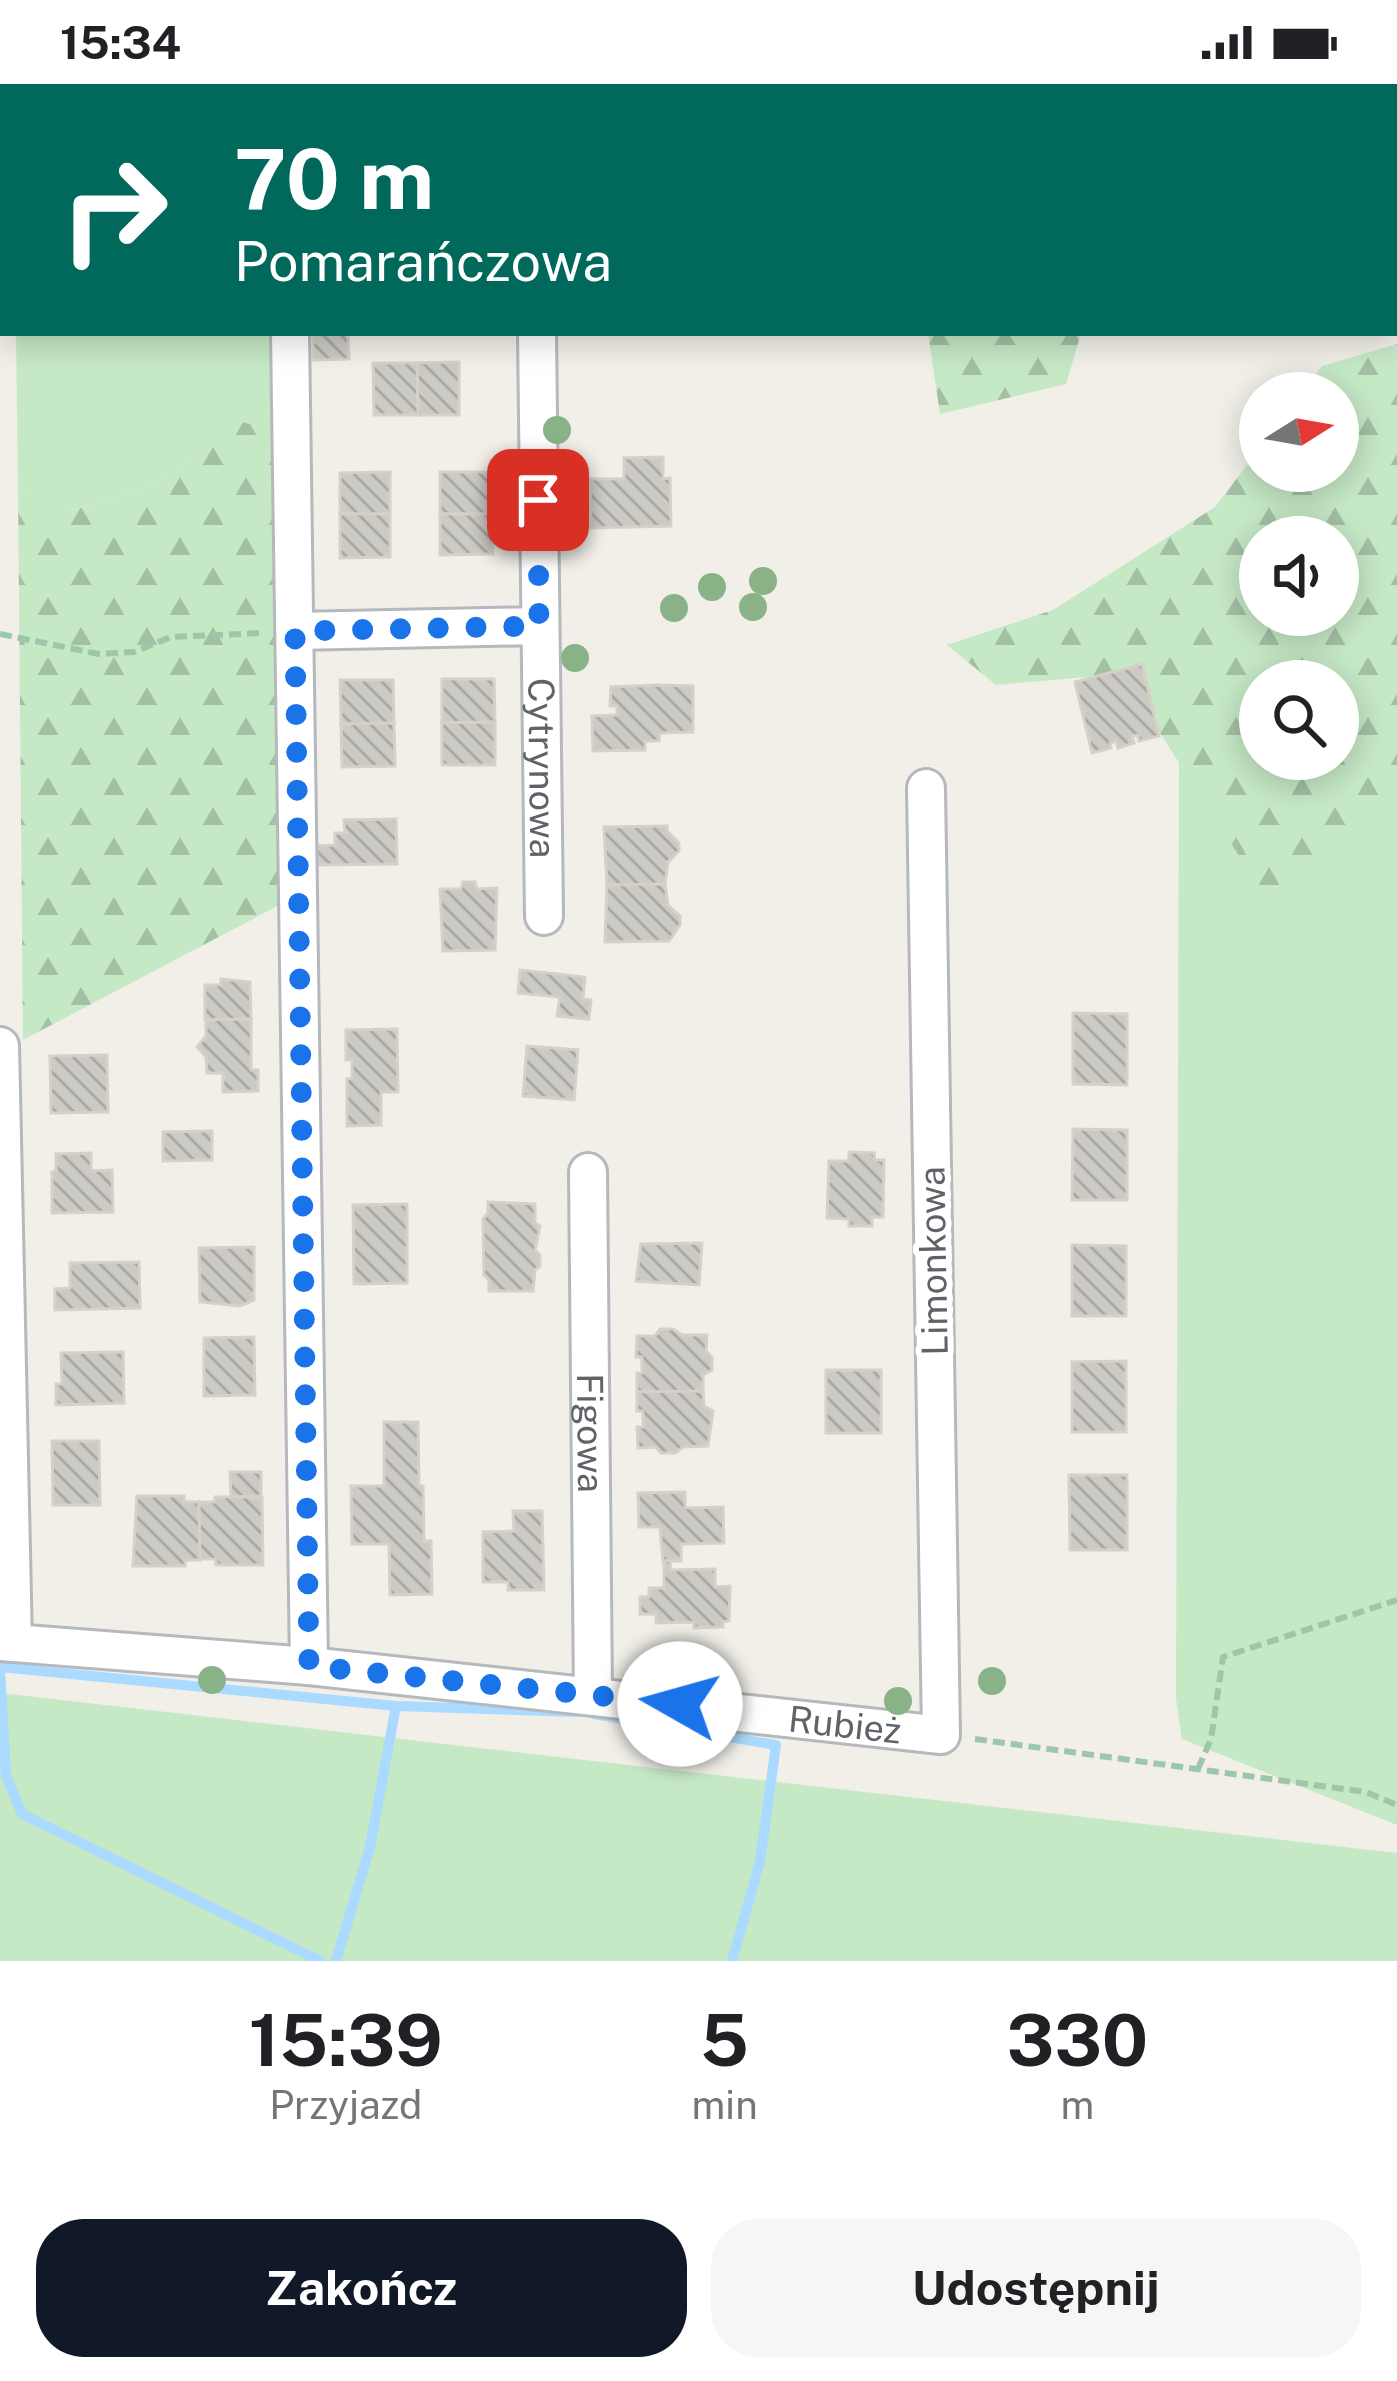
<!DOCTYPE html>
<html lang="pl">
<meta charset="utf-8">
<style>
:root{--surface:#fff;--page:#f6f6f6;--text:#202124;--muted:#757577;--accent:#111827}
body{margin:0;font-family:"Public Sans",sans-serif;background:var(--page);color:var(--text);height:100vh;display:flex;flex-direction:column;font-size:45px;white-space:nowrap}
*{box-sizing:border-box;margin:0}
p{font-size:39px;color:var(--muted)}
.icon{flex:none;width:66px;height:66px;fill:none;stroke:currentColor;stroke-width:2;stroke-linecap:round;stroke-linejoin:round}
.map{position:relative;height:1877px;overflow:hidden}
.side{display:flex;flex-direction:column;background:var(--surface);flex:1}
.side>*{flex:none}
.top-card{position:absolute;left:0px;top:0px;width:1398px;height:252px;box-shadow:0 6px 30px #0003;background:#00695c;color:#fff;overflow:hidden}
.needle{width:78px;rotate:79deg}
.buttons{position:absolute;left:1239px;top:288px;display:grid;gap:24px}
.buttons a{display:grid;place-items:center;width:120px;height:120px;border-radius:50%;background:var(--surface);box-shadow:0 6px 30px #0003;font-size:60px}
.pin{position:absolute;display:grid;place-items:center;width:102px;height:102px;color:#fff;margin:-51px;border-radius:24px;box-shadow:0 6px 18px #0006}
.me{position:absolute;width:132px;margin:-66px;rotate:277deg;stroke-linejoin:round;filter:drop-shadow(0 0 9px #0008)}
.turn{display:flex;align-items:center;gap:42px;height:252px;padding:0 36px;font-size:54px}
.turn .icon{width:156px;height:156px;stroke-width:2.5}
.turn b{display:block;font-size:84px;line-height:102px}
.eta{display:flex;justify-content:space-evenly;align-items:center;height:204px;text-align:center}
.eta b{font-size:72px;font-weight:700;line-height:84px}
.cta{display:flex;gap:24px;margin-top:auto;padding:24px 36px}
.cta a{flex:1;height:138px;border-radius:48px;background:var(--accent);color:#fff;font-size:48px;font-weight:700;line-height:138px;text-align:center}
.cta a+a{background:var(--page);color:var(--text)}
.status{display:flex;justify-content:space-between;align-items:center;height:84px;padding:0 60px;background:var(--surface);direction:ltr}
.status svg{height:33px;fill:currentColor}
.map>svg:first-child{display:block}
.green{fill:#c5e8c5}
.forest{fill:url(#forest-firs);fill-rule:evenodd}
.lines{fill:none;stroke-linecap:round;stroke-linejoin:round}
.stream{stroke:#aadaff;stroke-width:10}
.building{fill:url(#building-back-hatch);stroke:#d6d1c6;stroke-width:3}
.street-casing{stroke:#b5b8bc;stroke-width:42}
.path{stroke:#9cc7a9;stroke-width:6;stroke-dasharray:12 6;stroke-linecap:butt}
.street{stroke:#fff;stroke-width:36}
.tree{fill:#89b387}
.route{stroke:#1a73e8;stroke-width:21;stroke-dasharray:0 37.8}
.labels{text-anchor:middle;stroke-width:12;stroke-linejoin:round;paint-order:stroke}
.street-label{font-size:36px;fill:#5f6368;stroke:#fff}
</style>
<div class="status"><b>15:34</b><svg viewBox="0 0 49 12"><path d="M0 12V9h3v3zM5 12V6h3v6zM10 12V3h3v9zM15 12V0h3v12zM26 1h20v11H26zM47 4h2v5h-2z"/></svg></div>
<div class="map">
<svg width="1397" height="1877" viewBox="0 0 1397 1877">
<defs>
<pattern id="forest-firs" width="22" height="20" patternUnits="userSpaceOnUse" patternTransform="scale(3)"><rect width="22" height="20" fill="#c5e8c5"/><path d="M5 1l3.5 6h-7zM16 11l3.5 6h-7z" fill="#a3c0a4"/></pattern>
<pattern id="building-back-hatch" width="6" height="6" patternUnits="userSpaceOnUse" patternTransform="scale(3)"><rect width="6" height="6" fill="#cccac5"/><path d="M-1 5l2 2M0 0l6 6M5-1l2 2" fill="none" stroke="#a9a8a4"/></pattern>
</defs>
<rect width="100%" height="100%" fill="#f1efe8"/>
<!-- green -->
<g class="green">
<path d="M16,249H285L282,381L235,336L198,371L142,406L68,427L18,404Z"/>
<path d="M1179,678L1270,819L1397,724V1741L1182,1655L1176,1615Z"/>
<path d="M0,1609L1397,1769V1877H0Z"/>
</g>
<!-- forest -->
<g class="forest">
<path d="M928,249H1081L1066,300L940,330Z"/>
<path d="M1397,260V724L1270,820L1122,590L996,601L947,561L1053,526L1215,423L1260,364V387H1338V309H1302L1322,282ZM1260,453H1338V531H1260ZM1260,597H1338V675H1260Z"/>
<path d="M234,336L269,345L289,401L296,767L279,821L23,956L18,404L69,427L142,406L198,371Z"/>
</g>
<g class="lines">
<!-- stream -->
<g class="stream">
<path d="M0,1583L396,1622L576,1628"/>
<path d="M0,1583L6,1692L22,1730L320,1877"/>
<path d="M594,1630L776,1661L760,1778L732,1877"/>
<path d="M336,1877L370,1763L396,1622"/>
</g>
</g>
<!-- building -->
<g class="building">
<path d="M313,249H348L349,275L313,276Z"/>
<path d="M459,278V331H418L417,279Z"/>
<path d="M373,279H417L418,331H374Z"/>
<path d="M663,373V395L670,394L671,442L591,444L590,395H624V374Z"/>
<path d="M390,388V430H340V389Z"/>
<rect x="440" y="388" width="52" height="42"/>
<path d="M340,430H390V473L340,474Z"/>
<path d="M440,430H492L493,470L440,471Z"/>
<path d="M1142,580L1159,652L1139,657L1138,651L1132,652L1134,659L1118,664L1116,657L1110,659L1111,664L1092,669L1075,598Z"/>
<path d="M442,595H494L495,638L442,639Z"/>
<path d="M340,596H393L394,639L341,640Z"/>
<path d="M659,601L693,602V648L660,649L659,657H645V666L593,667L592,632L617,631V622H610L611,603Z"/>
<path d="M495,638V681H442V639Z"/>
<path d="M394,639L395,682L342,683L341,640Z"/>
<path d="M396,735L397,780L317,781V762L335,761V749H345L344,736Z"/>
<path d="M667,742V747L679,759V767L668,778L665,800L607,801L604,743Z"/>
<path d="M463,798H475L477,805L497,804L495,866L443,867L440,805H461Z"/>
<path d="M665,800L668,821L680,832V841L669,857L605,858L607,801Z"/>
<path d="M520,886L585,893L583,915L591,916L589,935L557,932L560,913L518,909Z"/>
<path d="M221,895L250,898L251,935L205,936V901H221Z"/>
<path d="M1073,929L1127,930V1001L1073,1000Z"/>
<path d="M251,935V986H258V1007L223,1008V989H207L206,973L197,963L206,952V936Z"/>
<path d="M397,945L398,1008H381V1041L347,1042V995L352,994V976H346V946Z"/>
<path d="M527,962L578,966L574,1016L523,1012Z"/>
<path d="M107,971L108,1028L51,1029L50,972Z"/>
<path d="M1073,1045L1127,1046V1116H1072Z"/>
<path d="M212,1047V1076L163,1077V1048Z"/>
<path d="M849,1068L874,1069L875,1076H884L883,1133H872V1142H849V1135L827,1134L829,1077H849Z"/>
<path d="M91,1069V1087L112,1086L113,1128L52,1129V1088L56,1087V1070Z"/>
<path d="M488,1118L535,1120V1139L540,1142L535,1166L540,1171V1182L535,1186L533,1207H489V1196L484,1191L483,1135L488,1129Z"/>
<path d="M407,1120V1199L354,1200L353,1121Z"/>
<path d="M702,1159L699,1201L636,1197L641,1160Z"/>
<path d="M1072,1161L1126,1162V1232H1072Z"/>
<path d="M254,1163V1216L240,1222L200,1218L199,1164Z"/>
<path d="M139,1178L140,1224L55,1226V1205L70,1204V1179Z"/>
<path d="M660,1245H673L682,1251H707L706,1267L712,1273V1286L703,1291V1307L637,1308V1289H642V1273H636L637,1252H655Z"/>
<path d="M254,1253L255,1311L204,1312V1254Z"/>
<path d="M123,1268L124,1319L56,1321V1300H62L61,1269Z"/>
<path d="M1126,1277V1348H1072V1278Z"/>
<rect x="826" y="1286" width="55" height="63"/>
<path d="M703,1307L704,1322L713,1327L708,1362L683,1363L675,1369H661L656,1363L638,1364L637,1343H643V1327H637V1308Z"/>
<path d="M384,1338H418L419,1402H423L424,1457H431L432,1510L390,1511L389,1460H352L351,1402H384Z"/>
<path d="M52,1357H99L100,1421H53Z"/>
<path d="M230,1388H261V1412L231,1413Z"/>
<path d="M1069,1391H1127V1466H1070Z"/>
<path d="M685,1408V1424L723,1423L724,1459L681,1460V1477H663L660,1443H639L638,1409Z"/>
<path d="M137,1412H184V1418H199L200,1476H185V1482H133Z"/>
<path d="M215,1413H262L263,1481H216V1475H200L199,1418H215Z"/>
<path d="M513,1427H542L544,1506H508V1498H483V1448L514,1447Z"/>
<path d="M664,1477H670L671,1486L715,1485V1503L730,1502L729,1537L723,1538V1543L694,1544V1538L656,1539V1530H640V1513H649V1504H664Z"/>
</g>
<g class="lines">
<!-- street casing -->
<g class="street-casing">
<g id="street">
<path d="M285,0V3"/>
<path d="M535,0V3"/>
<path d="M290,249L309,1582"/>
<path id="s1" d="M537,249L544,832"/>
<path d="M295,547L539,542"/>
<path d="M0,962L13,1559"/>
<path id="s2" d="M588,1088L593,1610"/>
<path id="s3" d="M0,1558L309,1582L941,1651L926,704"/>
</g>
</g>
<!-- path -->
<g class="path">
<path d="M0,550L99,570L134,568L171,553L261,549"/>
<path d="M975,1655L1366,1708L1397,1721"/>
<path d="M1198,1685L1211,1655L1223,1573L1397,1516"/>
</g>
<!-- street -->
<use href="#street" class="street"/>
</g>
<!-- trees -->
<g class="tree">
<circle cx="557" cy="346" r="14"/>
<circle cx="559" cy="393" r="14"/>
<circle cx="558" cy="432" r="14"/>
<circle cx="763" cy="497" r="14"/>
<circle cx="712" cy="503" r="14"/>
<circle cx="753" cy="523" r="14"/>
<circle cx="674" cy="524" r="14"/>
<circle cx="575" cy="574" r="14"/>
<circle cx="212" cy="1596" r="14"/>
<circle cx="992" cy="1597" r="14"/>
<circle cx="898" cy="1617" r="14"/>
</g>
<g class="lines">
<!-- route -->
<path class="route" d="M538,416L539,542L295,547L309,1582L680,1620"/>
</g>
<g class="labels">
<!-- street labels -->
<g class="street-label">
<text dy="13" stroke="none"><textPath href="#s1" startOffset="435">Cytrynowa</textPath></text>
<text transform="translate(933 1177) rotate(-91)" y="13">Limonkowa</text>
<text dy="13" stroke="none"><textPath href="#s2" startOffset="261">Figowa</textPath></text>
<text dy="13" stroke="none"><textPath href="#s3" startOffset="849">Rubież</textPath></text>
</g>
</g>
</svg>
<div class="buttons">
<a><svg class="needle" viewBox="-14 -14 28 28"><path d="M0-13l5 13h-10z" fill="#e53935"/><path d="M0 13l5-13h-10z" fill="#757577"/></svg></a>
<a><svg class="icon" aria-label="sound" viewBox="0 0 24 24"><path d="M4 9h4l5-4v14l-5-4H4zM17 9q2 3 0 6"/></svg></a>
<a><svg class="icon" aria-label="search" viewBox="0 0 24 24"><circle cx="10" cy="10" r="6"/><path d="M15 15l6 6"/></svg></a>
</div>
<div class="pin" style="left:538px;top:416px;background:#d93025"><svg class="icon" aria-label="arrive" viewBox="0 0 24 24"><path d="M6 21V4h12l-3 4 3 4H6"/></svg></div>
<svg class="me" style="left:680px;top:1620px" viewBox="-20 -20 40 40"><circle r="19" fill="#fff"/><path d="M0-13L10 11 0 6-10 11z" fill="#1a73e8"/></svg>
<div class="top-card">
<div class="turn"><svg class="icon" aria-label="right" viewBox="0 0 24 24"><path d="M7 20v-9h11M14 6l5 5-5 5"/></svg><div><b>70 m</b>Pomarańczowa</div></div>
</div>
</div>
<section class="side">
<div class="eta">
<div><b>15:39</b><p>Przyjazd</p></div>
<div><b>5</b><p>min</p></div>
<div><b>330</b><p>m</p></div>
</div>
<div class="cta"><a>Zakończ</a><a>Udostępnij</a></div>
</section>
